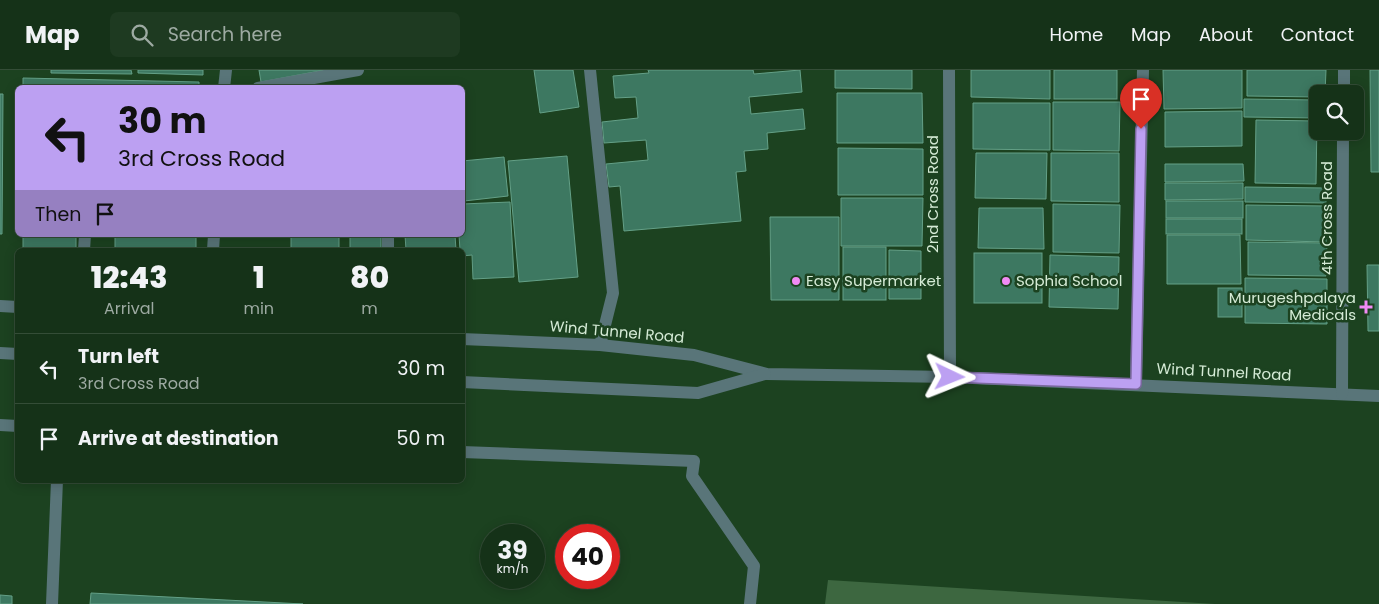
<!DOCTYPE html>
<style>
:root{--surface:#153218;--page:#1e3a21;--text:#f1f3f6;--muted:#9daaa2;--line:#344d37}
body{margin:0;font-family:Poppins,sans-serif;background:var(--page);color:var(--text);height:100vh;display:flex;flex-direction:column;font-size:19px;white-space:nowrap}
*{box-sizing:border-box;margin:0}
p{font-size:16px;color:var(--muted)}
.icon{flex:none;width:28px;height:28px;fill:none;stroke:currentColor;stroke-width:2;stroke-linecap:round;stroke-linejoin:round}
.map{position:relative;flex:1;overflow:hidden}
.drawer{position:absolute;left:15px;top:178px;width:450px;height:235px;display:flex;flex-direction:column;background:var(--surface);border-radius:8px;box-shadow:0 2px 12px #0003,0 0 0 1px var(--line)}
.drawer>*{flex:none}
.guide{position:absolute;left:15px;top:15px;width:450px;height:152px;border-radius:8px;box-shadow:0 2px 12px #0003,0 0 0 1px var(--line);background:#bca0f2;color:#111;overflow:hidden}
.controls{position:absolute;left:1309px;top:15px;display:grid;gap:10px}
.controls a{display:grid;place-items:center;width:55px;height:55px;border-radius:8px;background:var(--surface);box-shadow:0 2px 12px #0003,0 0 0 1px var(--line);font-size:25px}
.speed{position:absolute;left:480px;top:454px;display:flex;gap:10px;font-size:25px;font-weight:700;text-align:center}
.speed>*{display:grid;place-content:center;width:65px;height:65px;border-radius:50%;background:var(--surface);box-shadow:0 2px 12px #0003,0 0 0 1px var(--line);line-height:1}
.speed small{font-size:12px;font-weight:400}
.speed .limit{border:8px solid #d22;background:#fff;color:#111}
.pin{position:absolute;display:grid;place-items:center;width:42px;height:42px;color:#fff;margin:-51px -21px;border-radius:50% 50% 50% 0;rotate:-45deg;box-shadow:0 0 5px #0007}
.pin .icon{rotate:45deg}
.me{position:absolute;width:55px;margin:-28px;rotate:92deg;stroke-linejoin:round;filter:drop-shadow(0 0 4px #0008)}
.turn{display:flex;align-items:center;gap:18px;height:105px;padding:0 20px;font-size:22px}
.turn .icon{width:65px;height:65px;stroke-width:2.5}
.turn b{display:block;font-size:35px;line-height:42px}
.then{display:flex;align-items:center;height:48px;padding:0 20px;background:#0003;gap:10px;font-size:19px}
.eta{display:flex;justify-content:space-evenly;align-items:center;height:85px;text-align:center}
.eta b{font-size:30px;font-weight:800;line-height:35px}
ul{padding:0;list-style:none}
li{display:flex;align-items:center;gap:15px;height:70px;padding:0 20px;border-top:1px solid var(--line)}
li div{flex:1}
li b{display:block;font-size:19px}
li em{font-style:normal}
header{display:flex;align-items:center;gap:30px;box-sizing:border-box;height:70px;padding:0 25px;background:var(--surface);border-bottom:1px solid var(--line)}
header strong{font-size:24px}
nav{display:flex;gap:28px;margin-inline-start:auto;font-size:18px}
.search{width:350px;height:45px;background:var(--page);display:flex;align-items:center;gap:12px;box-sizing:border-box;padding:0 18px;border-radius:8px;color:var(--muted);font-size:19px}
.map>svg:first-child{display:block}
.green{fill:#3d6740}
.building{fill:#3d7861;stroke:#64a087}
.lines{fill:none;stroke-linecap:round;stroke-linejoin:round}
.minor{stroke:#597579;stroke-width:12}
.route-casing{stroke:#7a689d;stroke-width:12}
.route{stroke:#bca0f2;stroke-width:9}
.poi-dot{fill:#f18af4;stroke:#1c4220;stroke-width:2}
.labels{text-anchor:middle;stroke-width:5;stroke-linejoin:round;paint-order:stroke}
.street-label{font-size:15px;fill:#d5ebd6;stroke:#1c4220}
.poi-label{font-size:15px;fill:#d5ebd6;stroke:#1c4220;text-anchor:start}
</style>
<header>
<strong>Map</strong>
<div class="search"><svg class="icon" aria-label="search" viewBox="0 0 24 24"><circle cx="10" cy="10" r="6"/><path d="M15 15l6 6"/></svg>Search here</div>
<nav><a>Home</a><a>Map</a><a>About</a><a>Contact</a></nav>
</header>
<div class="map">
<svg width="1379" height="534" viewBox="0 0 1379 534">
<rect width="100%" height="100%" fill="#1c4220"/>
<!-- green -->
<path class="green" d="M828,510L1215,534H825Z"/>
<!-- building -->
<g class="building">
<path d="M51,0H131L132,4L51,3Z"/>
<path d="M138,0H203V5L138,3Z"/>
<path d="M259,0H325L261,12Z"/>
<path d="M534,0H573L579,37L540,43Z"/>
<path d="M648,0H753L754,4L800,0L802,22L749,27L751,44L803,39L805,59L767,63L768,79L744,81L746,101L736,102L741,151L624,161L620,116L609,117L606,94L648,90L646,70L604,73L602,52L638,48L636,27L615,28L613,6L649,3Z"/>
<path d="M835,0H912V19L835,18Z"/>
<path d="M971,0H1050V29L971,27Z"/>
<rect x="1054" y="0" width="63" height="29"/>
<path d="M1163,0H1242V38L1164,39Z"/>
<path d="M1247,0H1326L1325,24H1318V27L1247,26Z"/>
<path d="M1370,0H1379V102H1371Z"/>
<path d="M23,8L199,12V18H23Z"/>
<path d="M837,23H922L923,73H837Z"/>
<path d="M0,24H3L2,164H0Z"/>
<path d="M1244,29L1318,30V48L1244,47Z"/>
<path d="M1053,32H1120L1119,81L1053,80Z"/>
<path d="M973,33H1050V80L973,79Z"/>
<path d="M1242,41V76L1165,77V42Z"/>
<path d="M1256,50L1317,51L1316,114L1255,113Z"/>
<path d="M838,78L923,79V125H838Z"/>
<path d="M976,83H1047L1046,129L975,128Z"/>
<path d="M1051,83H1119V132L1051,131Z"/>
<path d="M567,86L578,207L519,212L508,91Z"/>
<path d="M504,87L508,126L464,131L462,91Z"/>
<path d="M1165,94H1243L1244,111L1165,112Z"/>
<path d="M1165,113H1243V129L1165,130Z"/>
<path d="M1245,117L1326,118V133L1245,132Z"/>
<path d="M841,128H923L922,176H841Z"/>
<rect x="1166" y="131" width="77" height="17"/>
<path d="M510,132L514,207L473,209L472,185L462,186V180H460L459,165H462V134Z"/>
<path d="M1053,134L1120,135L1119,183L1053,182Z"/>
<path d="M1246,135L1327,136L1326,172L1246,170Z"/>
<path d="M979,138H1043L1044,179L978,178Z"/>
<path d="M770,147H839V230H771Z"/>
<rect x="1166" y="149" width="76" height="15"/>
<rect x="23" y="165" width="53" height="15"/>
<rect x="115" y="165" width="81" height="15"/>
<rect x="291" y="165" width="48" height="15"/>
<rect x="350" y="165" width="31" height="15"/>
<path d="M405,165H455L456,180H406Z"/>
<path d="M1167,165H1240L1241,214H1167Z"/>
<path d="M1248,172L1327,173L1326,206L1248,205Z"/>
<rect x="843" y="177" width="43" height="53"/>
<path d="M889,180L921,181V229H889Z"/>
<rect x="974" y="183" width="68" height="50"/>
<path d="M1050,185L1119,187L1118,239L1049,237Z"/>
<path d="M1367,195H1379V261H1368Z"/>
<path d="M1245,208L1327,209V254L1245,253Z"/>
<rect x="1218" y="218" width="24" height="29"/>
<path d="M91,523L303,534H90Z"/>
<path d="M0,525L12,526V534H0Z"/>
</g>
<g class="lines">
<!-- minor -->
<g class="minor">
<path d="M590,0L613,223L600,275"/>
<path d="M949,0L950,307"/>
<path d="M224,18L226,0"/>
<path d="M258,18L358,0"/>
<path d="M1344,24V0"/>
<path d="M388,165V180"/>
<path d="M84,180L85,165"/>
<path d="M213,180L214,165"/>
<path d="M0,236L18,237"/>
<path d="M462,269L600,275L694,285L767,304L950,307L1379,326"/>
<path d="M0,283L18,284"/>
<path d="M462,312L698,323L765,304"/>
<path d="M1136,314L1143,0"/>
<path d="M1342,324L1343,61"/>
<path d="M0,355L18,356"/>
<path d="M462,382L694,391L692,406L754,496L750,534"/>
<path d="M52,534L57,410"/>
</g>
</g>
<g class="lines">
<!-- route casing -->
<g class="route-casing">
<path id="route" d="M950,307L1136,314L1141,59"/>
</g>
<!-- route -->
<use href="#route" class="route"/>
</g>
<!-- markers -->
<g class="poi-dot">
<circle cx="796" cy="211" r="5"/>
<circle cx="1006" cy="211" r="5"/>
<path d="M1363.5 229.5h5v5h5v5h-5v5h-5v-5h-5v-5h5z"/>
</g>
<g class="labels">
<!-- street labels -->
<g class="street-label">
<text transform="translate(933 124) rotate(-90)" y="5">2nd Cross Road</text>
<text transform="translate(1327 148) rotate(-90)" y="5">4th Cross Road</text>
<text transform="translate(617 262) rotate(5)" y="5">Wind Tunnel Road</text>
<text transform="translate(1224 302) rotate(3)" y="5">Wind Tunnel Road</text>
</g>
<!-- poi labels -->
<g class="poi-label">
<text x="806" y="216">Easy Supermarket</text>
<text x="1016" y="216">Sophia School</text>
<text x="1356" y="233" text-anchor="end">Murugeshpalaya<tspan x="1356" dy="17">Medicals</tspan></text>
</g>
</g>
</svg>
<div class="controls">
<a><svg class="icon" aria-label="search" viewBox="0 0 24 24"><circle cx="10" cy="10" r="6"/><path d="M15 15l6 6"/></svg></a>
</div>
<div class="speed"><div>39<small>km/h</small></div><div class="limit">40</div></div>
<div class="pin" style="left:1141px;top:59px;background:#d93025"><svg class="icon" aria-label="arrive" viewBox="0 0 24 24"><path d="M6 21V4h12l-3 4 3 4H6"/></svg></div>
<svg class="me" style="left:950px;top:307px" viewBox="-20 -20 40 40"><path d="M0-17L14 15 0 8-14 15z" fill="#bca0f2" stroke="#fff" stroke-width="4"/></svg>
<div class="guide">
<div class="turn"><svg class="icon" aria-label="left" viewBox="0 0 24 24"><path d="M17 20v-9H6M10 6l-5 5 5 5"/></svg><div><b>30 m</b>3rd Cross Road</div></div>
<div class="then">Then<svg class="icon" aria-label="arrive" viewBox="0 0 24 24"><path d="M6 21V4h12l-3 4 3 4H6"/></svg></div>
</div>
<section class="drawer">
<div class="eta">
<div><b>12:43</b><p>Arrival</p></div>
<div><b>1</b><p>min</p></div>
<div><b>80</b><p>m</p></div>
</div>
<ul>
<li><svg class="icon" aria-label="left" viewBox="0 0 24 24"><path d="M17 20v-9H6M10 6l-5 5 5 5"/></svg><div><b>Turn left</b><p>3rd Cross Road</p></div><em>30 m</em></li>
<li><svg class="icon" aria-label="arrive" viewBox="0 0 24 24"><path d="M6 21V4h12l-3 4 3 4H6"/></svg><div><b>Arrive at destination</b></div><em>50 m</em></li>
</ul>
</section>
</div>
